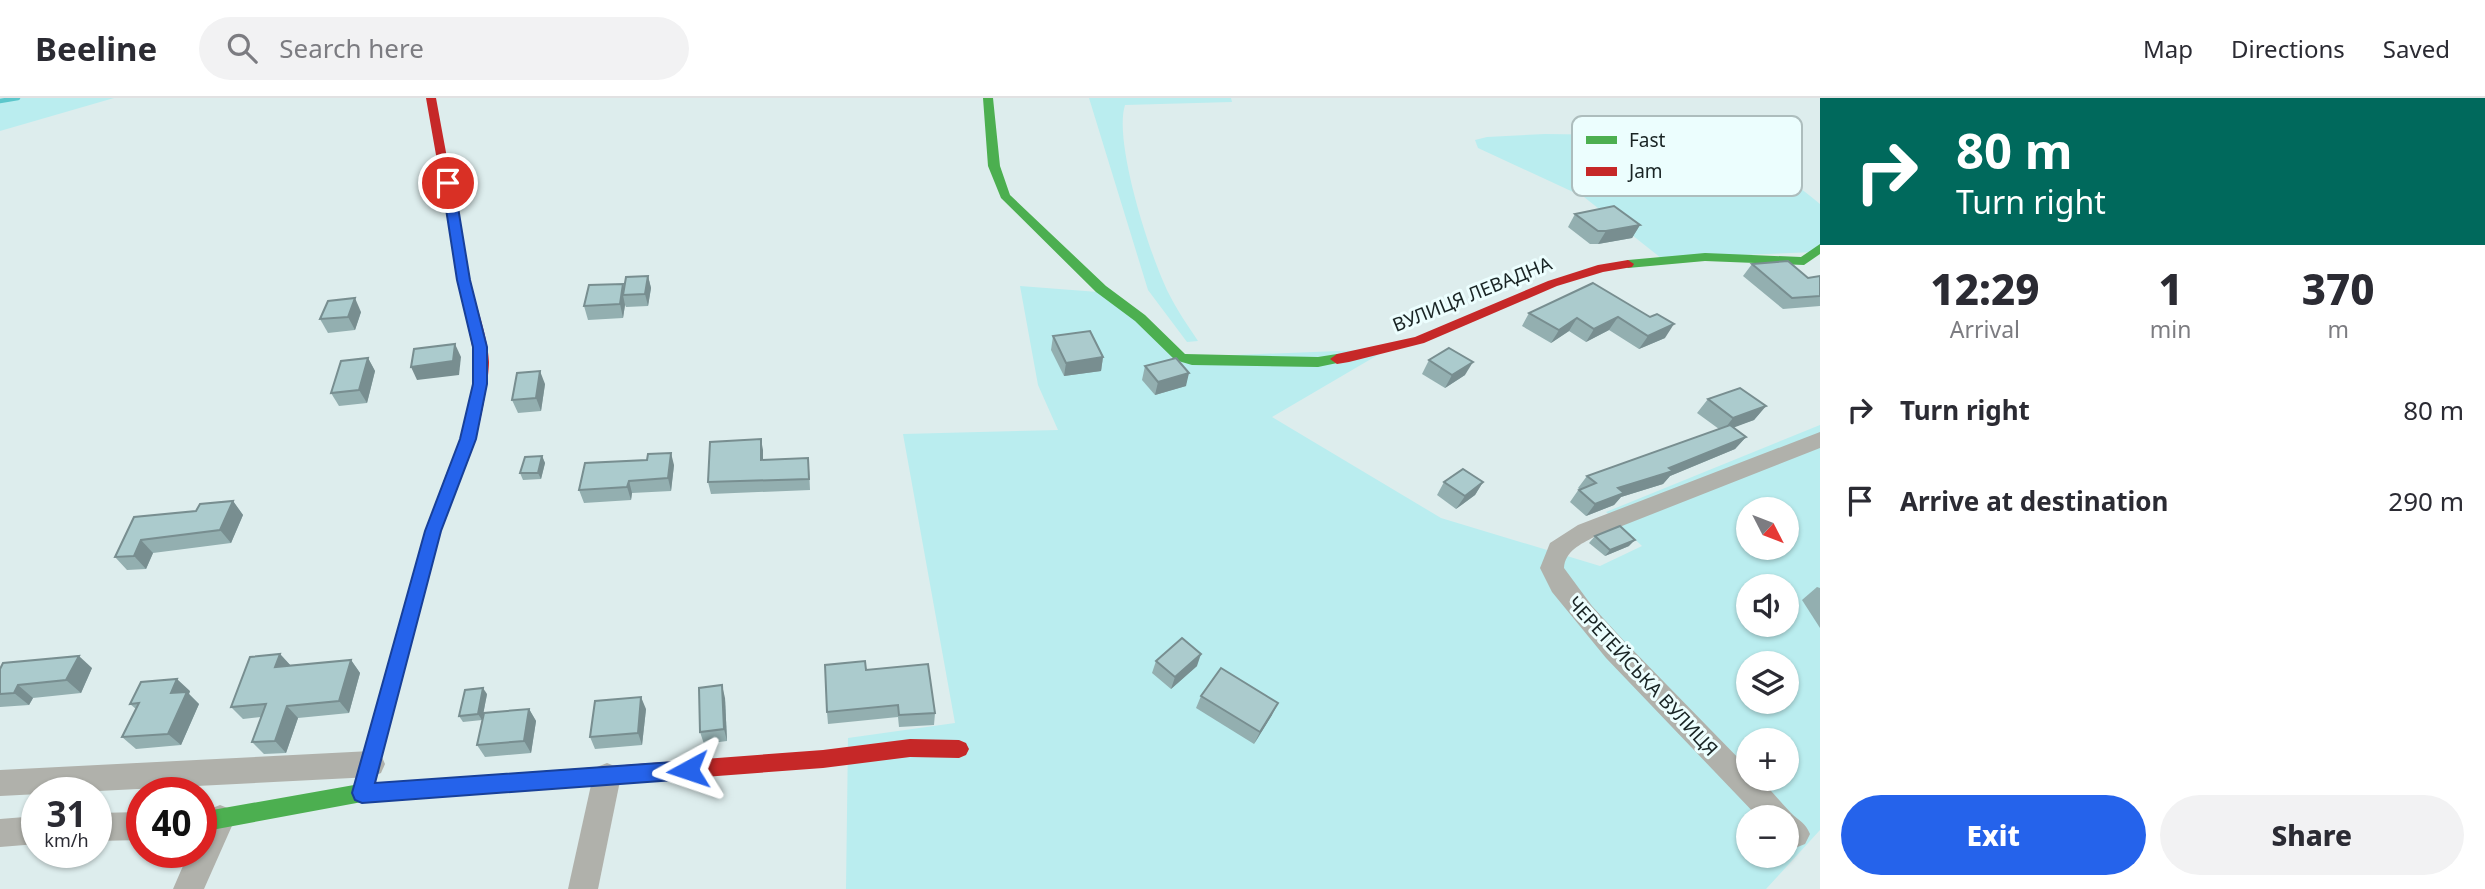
<!DOCTYPE html>
<meta charset="utf-8">
<style>
:root{--surface:#fff;--page:#f2f2f3;--text:#2b2b33;--muted:#7c7c81;--line:#e1e1e2;--accent:#2563eb}
body{margin:0;font-family:"Noto Sans",sans-serif;background:var(--page);color:var(--text);height:100vh;display:flex;flex-direction:column;font-size:26px;white-space:nowrap}
*{box-sizing:border-box;margin:0}
p{font-size:23px;color:var(--muted)}
.icon{flex:none;width:38px;height:38px;fill:none;stroke:currentColor;stroke-width:2;stroke-linecap:round;stroke-linejoin:round}
.map{position:relative;flex:1;overflow:hidden}
.side{display:flex;flex-direction:column;background:var(--surface);width:665px}
.side>*{flex:none}
.hud{background:#00695c;color:#fff;overflow:hidden}
.needle{width:46px;rotate:132deg}
.controls{position:absolute;left:1736px;top:399px;display:grid;gap:14px}
.controls a{display:grid;place-items:center;width:63px;height:63px;border-radius:50%;background:var(--surface);box-shadow:0 2px 5px #0004;font-size:35px}
.speed{position:absolute;left:21px;top:679px;display:flex;gap:14px;font-size:35px;font-weight:700;text-align:center}
.speed>*{display:grid;place-content:center;width:91px;height:91px;border-radius:50%;background:var(--surface);box-shadow:0 2px 5px #0004;line-height:1}
.speed small{font-size:18px;font-weight:400}
.speed .limit{border:10px solid #d22;background:#fff;color:#111}
.pin{position:absolute;display:grid;place-items:center;width:60px;height:60px;color:#fff;margin:-30px;border:4px solid #fff;border-radius:50%;box-shadow:0 2px 7px #0007}
.me{position:absolute;width:77px;margin:-38px;rotate:265deg;stroke-linejoin:round;filter:drop-shadow(0 0 5px #0008)}
.turn{display:flex;align-items:center;gap:24px;height:147px;padding:0 21px;font-size:32px}
.turn .icon{width:91px;height:91px;stroke-width:2.5}
.turn b{display:block;font-size:49px;line-height:60px}
.eta{display:flex;justify-content:space-evenly;align-items:center;height:119px;text-align:center}
.eta b{font-size:42px;font-weight:800;line-height:49px}
.button{display:flex;gap:14px;margin-top:auto;padding:14px 21px}
.button a{flex:1;height:80px;border-radius:42px;background:var(--accent);color:#fff;font-size:28px;font-weight:800;line-height:80px;text-align:center}
.button a+a{background:var(--page);color:var(--text)}
ul{padding:0;list-style:none}
li{display:flex;align-items:center;gap:21px;height:91px;padding:0 21px}
li div{flex:1}
li b{display:block;font-size:26px}
li em{font-style:normal}
header{display:flex;align-items:center;gap:42px;box-sizing:border-box;height:98px;padding:0 35px;background:var(--surface);border-bottom:2px solid var(--line)}
header strong{font-size:33px}
nav{display:flex;gap:38px;margin-inline-start:auto;font-size:24px}
.search{width:490px;height:63px;background:var(--page);display:flex;align-items:center;gap:18px;box-sizing:border-box;padding:0 24px;border-radius:38px;color:var(--muted);font-size:26px}
main{display:flex;flex:1;min-height:0}
.map>svg:first-child{display:block}
.green{fill:#baedef;fill-rule:evenodd}
.lines{fill:none;stroke-linecap:round;stroke-linejoin:round}
.stream{stroke:#5cc7cb;stroke-width:4.5}
.street{fill:#b0b1ab;fill-rule:evenodd}
.fast{fill:#4caf50;fill-rule:evenodd}
.jam{fill:#c62828;fill-rule:evenodd}
.wall{fill:#93afb0}
.shaded-wall{fill:#788e90}
.building{fill:#abcbcd;stroke:#788e90;stroke-width:2}
.route{fill:#2563eb;stroke:#184099;stroke-width:2}
.labels{text-anchor:middle;stroke-width:6;stroke-linejoin:round;paint-order:stroke}
.street-label{font-size:19px;fill:#192424;stroke:#ecfefe}
.key{fill:#ecfefe;stroke:#adbdbd;stroke-width:2}
.key-label{font-size:19px;fill:#192424}
</style>
<header>
<strong>Beeline</strong>
<div class="search"><svg class="icon" aria-label="search" viewBox="0 0 24 24"><circle cx="10" cy="10" r="6"/><path d="M15 15l6 6"/></svg>Search here</div>
<nav><a>Map</a><a>Directions</a><a>Saved</a></nav>
</header>
<main>
<div class="map">
<svg width="1820" height="791" viewBox="0 0 1820 791">
<rect width="100%" height="100%" fill="#ddeded"/>
<!-- green -->
<g class="green">
<path d="M0,0H114L0,33Z"/>
<path d="M1089,0H1231L1232,4L1125,7C1113,44 1151,161 1169,196C1177,212 1188,228 1198,243L1187,244L1148,192Z"/>
<path d="M1545,36L1619,37L1628,46L1593,52L1616,70L1697,73L1713,61C1767,63 1778,72 1820,106V151L1816,154L1661,160L1584,99L1478,50L1475,42L1487,39Z"/>
<path d="M1020,188L1098,194L1186,259L1388,251L1272,319L1441,420L1600,468L1642,448L1606,414L1820,327V732L1766,791H846L848,640L955,625L903,336L1058,332L1038,287ZM1748,411H1787V450H1748ZM1748,488H1787V527H1748ZM1748,565H1787V604H1748ZM1748,642H1787V681H1748ZM1748,719H1787V758H1748Z"/>
</g>
<g class="lines">
<!-- stream -->
<path class="stream" d="M0,3L18,0"/>
<!-- street -->
<g class="street">
<path d="M1820,334V350L1594,439C1581,446 1565,453 1564,470L1592,508L1625,544L1748,670V681H1760C1771,692 1781,705 1791,715C1799,723 1805,724 1810,736L1805,746L1795,750L1787,747V719H1758L1606,560L1552,494L1540,470L1550,445L1578,427Z"/>
<path d="M371,653L381,657L385,666L381,675L371,679L0,698V672Z"/>
<path d="M607,665L617,669L621,678L598,791H568L593,678L597,669Z"/>
<path d="M220,707L230,711L235,721L204,791H173L189,754H201V729L210,711Z"/>
<path d="M142,714V742L96,743V715Z"/>
<path d="M37,718V746L0,749V721Z"/>
</g>
<!-- fast -->
<g class="fast">
<path d="M983,0H993L1000,68L1010,97L1106,188L1145,217L1185,256L1318,259L1337,256L1344,261L1342,264L1318,269L1192,267L1175,262L1135,223L1096,194L1001,100L988,68Z"/>
<path d="M1820,146V156L1804,167L1705,163L1628,170L1622,166L1628,162L1705,155L1801,159Z"/>
<path d="M455,368L463,374L441,433L375,685L585,670L592,673L595,679L592,685L585,688L362,704L201,734V714L354,687L425,433L447,374Z"/>
</g>
<!-- jam -->
<g class="jam">
<path d="M426,0H436C447,60 458,120 470,180C475,206 488,238 489,264C489,284 474,374 455,380L447,374L461,341L473,286L475,262L458,182Z"/>
<path d="M1628,162L1634,166L1632,169L1603,174L1557,188L1424,245L1349,264L1337,266L1330,261L1337,256L1415,239L1548,183L1598,167Z"/>
<path d="M910,641L959,642L966,645L969,651L966,657L959,660L910,659L823,670L585,688L578,685L575,679L578,673L585,670L823,652Z"/>
</g>
</g>
<!-- wall -->
<g class="wall">
<path d="M1575,116L1640,127L1632,140L1598,146H1590L1568,129Z"/>
<path d="M1752,166L1808,180L1820,178V208L1783,211L1743,178Z"/>
<path d="M648,178L651,190L648,208L626,209L625,207L623,220L588,222L584,208Z"/>
<path d="M1593,185L1665,240L1639,251L1609,232L1586,244L1569,233L1551,245L1522,228L1529,215Z"/>
<path d="M361,214L355,232L328,235L320,221Z"/>
<path d="M1053,238L1103,259L1101,273L1064,278L1051,252Z"/>
<path d="M368,260L375,273L367,305L339,308L331,295Z"/>
<path d="M1429,262L1465,277L1445,290L1422,276Z"/>
<path d="M1145,268L1186,288L1155,297L1142,282Z"/>
<path d="M545,286L541,313L518,315L512,302Z"/>
<path d="M1708,301L1766,308L1754,322L1733,329L1746,339L1735,351L1670,378L1663,386L1621,399L1614,407L1586,418L1570,404L1579,391L1578,390L1587,378L1719,331L1697,315Z"/>
<path d="M763,352V362L809,371L810,392L711,396L708,384Z"/>
<path d="M542,358L545,365L541,381L523,382L520,375Z"/>
<path d="M674,367L671,393L632,395L631,402L584,405L579,392Z"/>
<path d="M1444,384H1483L1475,397L1456,411L1437,397Z"/>
<path d="M233,403L243,417L231,445L153,455L146,471L127,472L115,459L134,419L196,413Z"/>
<path d="M1595,438L1629,448L1605,458L1589,445Z"/>
<path d="M1817,489L1820,490V530L1802,502Z"/>
<path d="M280,556L291,568L351,562L360,575L349,615L298,620L286,655L264,656L252,644L261,619L243,621L231,609Z"/>
<path d="M1156,563L1197,568L1171,591L1152,575Z"/>
<path d="M92,570L81,595L33,600L29,607L0,609V571Z"/>
<path d="M866,572L935,615L934,627L899,629L898,619L828,626L827,614Z"/>
<path d="M190,593L189,596L199,606L181,647L136,651L122,639L136,611L130,606Z"/>
<path d="M487,596L482,622L463,624L459,618Z"/>
<path d="M1201,598L1272,617L1254,646L1196,610Z"/>
<path d="M725,600L727,643L704,646L700,634Z"/>
<path d="M529,611L536,623L531,655L485,659L477,647Z"/>
<path d="M646,611L642,647L595,651L590,639Z"/>
</g>
<!-- shaded-wall -->
<g class="shaded-wall">
<path d="M1640,127L1632,140L1598,146L1606,133Z"/>
<path d="M648,178L651,190L648,208L645,196Z"/>
<path d="M623,186L626,197H623L625,207L623,220L620,206Z"/>
<path d="M355,200L361,214L355,232L348,219Z"/>
<path d="M1618,219L1609,232L1586,244L1594,231Z"/>
<path d="M1577,220L1569,233L1551,245L1559,232Z"/>
<path d="M1674,226L1665,240L1639,251L1648,238Z"/>
<path d="M455,246L461,259L459,277L417,282L411,269Z"/>
<path d="M1103,259L1101,273L1064,278L1066,265Z"/>
<path d="M368,260L375,273L367,305L359,292Z"/>
<path d="M1473,264L1465,277L1445,290L1452,277Z"/>
<path d="M540,273L545,286L541,313L536,300Z"/>
<path d="M1189,275L1186,288L1155,297L1158,284Z"/>
<path d="M1766,308L1754,322L1722,334L1733,320Z"/>
<path d="M1746,339L1735,351L1670,378L1663,386L1621,399L1614,407L1586,418L1595,406L1618,390Z"/>
<path d="M761,341L763,352V374L761,362Z"/>
<path d="M671,355L674,367L671,393L668,380Z"/>
<path d="M542,358L545,365L541,381L538,375Z"/>
<path d="M629,383L632,395L631,402L627,389Z"/>
<path d="M1483,384L1475,397L1456,411L1465,398Z"/>
<path d="M233,403L243,417L231,445L220,432Z"/>
<path d="M141,442L153,455L146,471L134,458Z"/>
<path d="M1635,442L1629,448L1605,458L1610,452Z"/>
<path d="M280,556L291,568L275,569Z"/>
<path d="M1201,556L1197,568L1171,591L1175,579Z"/>
<path d="M79,558L92,570L81,595L66,582Z"/>
<path d="M351,562L360,575L349,615L339,603Z"/>
<path d="M177,581L190,593L189,596L199,606L181,647L168,636L171,595Z"/>
<path d="M18,587L33,600L29,607L14,595Z"/>
<path d="M722,587L725,600L727,643L724,631Z"/>
<path d="M483,590L487,596L482,622L478,616Z"/>
<path d="M641,599L646,611L642,647L638,635Z"/>
<path d="M1278,605L1272,617L1254,646L1260,634Z"/>
<path d="M287,608L298,620L286,655L275,643Z"/>
<path d="M529,611L536,623L531,655L524,643Z"/>
</g>
<!-- building -->
<g class="building">
<path d="M1614,108L1640,127L1606,133H1598L1575,116Z"/>
<path d="M1788,163L1808,180L1820,178V198L1792,200L1752,166Z"/>
<path d="M648,178L645,196L623,197L626,179Z"/>
<path d="M1593,185L1650,219L1657,216L1674,226L1648,238L1618,219L1594,231L1577,220L1559,232L1529,215Z"/>
<path d="M623,186L620,206L584,208L589,187Z"/>
<path d="M355,200L348,219L320,221L328,203Z"/>
<path d="M1090,233L1103,259L1066,265L1053,238Z"/>
<path d="M455,246L453,263L411,269L414,251Z"/>
<path d="M1449,250L1473,264L1452,277L1429,262Z"/>
<path d="M368,260L359,292L331,295L341,263Z"/>
<path d="M1176,260L1189,275L1158,284L1145,268Z"/>
<path d="M540,273L536,300L512,302L517,275Z"/>
<path d="M1740,290L1766,308L1733,320L1708,301Z"/>
<path d="M1730,327L1746,339L1669,370L1673,373L1618,390L1624,395L1595,406L1579,392L1596,385L1587,378Z"/>
<path d="M761,341V362L808,360L809,381L708,384L710,344Z"/>
<path d="M671,355L668,380L629,383L627,389L579,392L585,365L647,362L648,356Z"/>
<path d="M542,358L538,375H520L525,359Z"/>
<path d="M1463,371L1483,384L1465,398L1444,384Z"/>
<path d="M233,403L220,432L141,442L134,458L115,459L134,419L196,413L200,406Z"/>
<path d="M1620,428L1635,442L1610,452L1595,438Z"/>
<path d="M1182,540L1201,556L1175,579L1156,563Z"/>
<path d="M280,556L275,569L351,562L339,603L287,608L275,643L252,644L266,606L231,609L250,559Z"/>
<path d="M79,558L66,582L18,587L14,595L0,596V571L3,565Z"/>
<path d="M865,563L866,572L928,566L935,615L899,617L898,607L827,614L825,567Z"/>
<path d="M1221,570L1278,605L1260,634L1201,598Z"/>
<path d="M177,581L171,595L187,594L168,636L122,639L139,605L130,606L141,584Z"/>
<path d="M722,587L724,631L700,634L699,590Z"/>
<path d="M483,590L478,616L459,618L465,592Z"/>
<path d="M641,599L638,635L590,639L595,603Z"/>
<path d="M529,611L524,643L477,647L484,615Z"/>
</g>
<!-- route -->
<path class="route" d="M448,82L454,85L470,182L487,249V286L476,341L441,433L375,685L688,663L695,665L698,672L695,678L688,681L362,705L355,702L352,695L425,433L460,341L473,286V249L457,182L442,85Z"/>
<g class="labels">
<!-- street labels -->
<g class="street-label">
<text transform="translate(1472 196) rotate(-22)" y="7">ВУЛИЦЯ ЛЕВАДНА</text>
<text transform="translate(1643 578) rotate(47)" y="7">ЧЕРЕТЕЙСЬКА ВУЛИЦЯ</text>
</g>
</g>
<!-- legend -->
<rect x="1572" y="18" width="230" height="80" rx="10" class="key"/>
<rect x="1586" y="38" width="31" height="8" fill="#4caf50"/>
<rect x="1586" y="69" width="31" height="9" fill="#c62828"/>
<g class="key-label">
<text x="1629" y="49">Fast</text>
<text x="1629" y="80">Jam</text>
</g>
</svg>
<div class="controls">
<a><svg class="needle" viewBox="-14 -14 28 28"><path d="M0-13l5 13h-10z" fill="#e53935"/><path d="M0 13l5-13h-10z" fill="#7c7c81"/></svg></a>
<a><svg class="icon" aria-label="sound" viewBox="0 0 24 24"><path d="M4 9h4l5-4v14l-5-4H4zM17 9q2 3 0 6"/></svg></a>
<a><svg class="icon" aria-label="layers" viewBox="0 0 24 24"><path d="M12 4l9 5-9 5-9-5zM3 14l9 5 9-5"/></svg></a>
<a>+</a>
<a>−</a>
</div>
<div class="speed"><div>31<small>km/h</small></div><div class="limit">40</div></div>
<div class="pin" style="left:448px;top:85px;background:#d93025"><svg class="icon" aria-label="arrive" viewBox="0 0 24 24"><path d="M6 21V4h12l-3 4 3 4H6"/></svg></div>
<svg class="me" style="left:688px;top:672px" viewBox="-20 -20 40 40"><path d="M0-17L14 15 0 8-14 15z" fill="#2563eb" stroke="#fff" stroke-width="4"/></svg>
</div>
<section class="side">
<div class="hud">
<div class="turn"><svg class="icon" aria-label="right" viewBox="0 0 24 24"><path d="M7 20v-9h11M14 6l5 5-5 5"/></svg><div><b>80 m</b>Turn right</div></div>
</div>
<div class="eta">
<div><b>12:29</b><p>Arrival</p></div>
<div><b>1</b><p>min</p></div>
<div><b>370</b><p>m</p></div>
</div>
<ul>
<li><svg class="icon" aria-label="right" viewBox="0 0 24 24"><path d="M7 20v-9h11M14 6l5 5-5 5"/></svg><div><b>Turn right</b></div><em>80 m</em></li>
<li><svg class="icon" aria-label="arrive" viewBox="0 0 24 24"><path d="M6 21V4h12l-3 4 3 4H6"/></svg><div><b>Arrive at destination</b></div><em>290 m</em></li>
</ul>
<div class="button"><a>Exit</a><a>Share</a></div>
</section>
</main>
